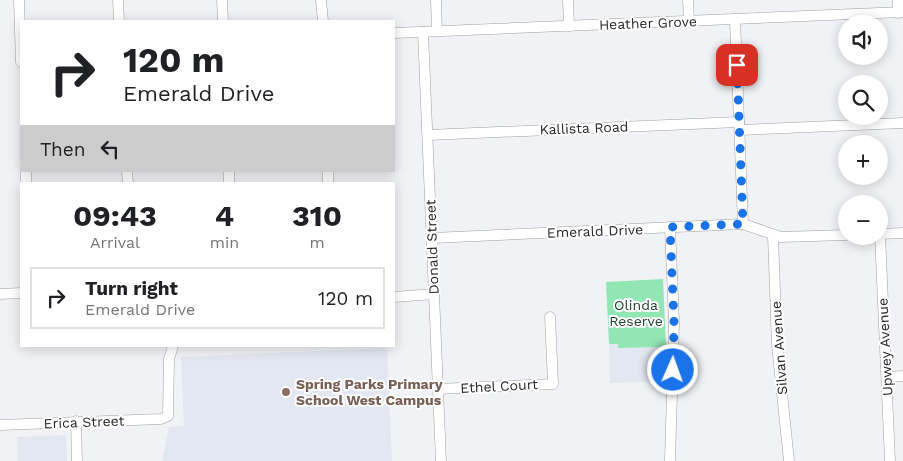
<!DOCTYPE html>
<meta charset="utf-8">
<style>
:root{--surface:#fff;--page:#f2f2f2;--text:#202124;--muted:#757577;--line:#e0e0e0}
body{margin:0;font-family:"Work Sans",sans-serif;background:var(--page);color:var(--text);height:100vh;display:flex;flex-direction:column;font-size:19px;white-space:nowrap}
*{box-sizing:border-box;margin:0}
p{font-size:16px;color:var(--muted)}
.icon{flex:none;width:28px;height:28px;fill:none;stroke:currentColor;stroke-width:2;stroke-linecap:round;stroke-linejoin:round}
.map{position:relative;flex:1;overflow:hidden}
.panel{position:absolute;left:20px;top:182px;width:375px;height:165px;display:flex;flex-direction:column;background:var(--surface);border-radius:0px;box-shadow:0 2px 12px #0003}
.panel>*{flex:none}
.hud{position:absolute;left:20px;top:20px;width:375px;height:152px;border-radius:0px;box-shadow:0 2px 12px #0003;background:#fff;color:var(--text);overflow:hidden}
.fabs{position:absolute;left:838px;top:15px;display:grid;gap:10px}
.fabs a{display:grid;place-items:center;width:50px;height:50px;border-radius:50%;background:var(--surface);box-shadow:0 2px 12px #0003;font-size:25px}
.pin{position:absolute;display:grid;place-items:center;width:42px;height:42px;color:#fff;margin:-21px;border-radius:10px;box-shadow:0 2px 8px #0006}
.me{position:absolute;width:55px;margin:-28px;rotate:2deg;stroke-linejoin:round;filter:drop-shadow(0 0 4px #0008)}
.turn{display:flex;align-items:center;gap:18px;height:105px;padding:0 20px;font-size:22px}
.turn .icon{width:65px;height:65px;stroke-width:2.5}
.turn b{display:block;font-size:35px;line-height:42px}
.then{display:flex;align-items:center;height:48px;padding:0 20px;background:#0003;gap:10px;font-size:19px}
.eta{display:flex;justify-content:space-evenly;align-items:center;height:85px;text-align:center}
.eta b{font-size:30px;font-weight:700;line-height:35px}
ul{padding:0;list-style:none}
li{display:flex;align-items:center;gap:15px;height:62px;margin:0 10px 8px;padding:0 10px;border:2px solid var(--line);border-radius:0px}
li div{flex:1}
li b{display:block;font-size:19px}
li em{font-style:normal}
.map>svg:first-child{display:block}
.built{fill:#e3e7f1}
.green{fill:#91e6b4}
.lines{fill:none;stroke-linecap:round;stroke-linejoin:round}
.street-casing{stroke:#9e9fa2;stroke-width:11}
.street{stroke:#fff;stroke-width:10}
.route{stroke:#1a73e8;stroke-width:9;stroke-dasharray:0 16.2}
.education-dot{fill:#8d6e63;stroke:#fff;stroke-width:2}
.labels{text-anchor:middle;stroke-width:4;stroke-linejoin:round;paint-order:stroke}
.street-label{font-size:14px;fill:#272728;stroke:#fff}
.park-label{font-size:14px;fill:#1f4530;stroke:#fff}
.education-label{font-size:14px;font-weight:bold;fill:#785e54;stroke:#fff;text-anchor:start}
</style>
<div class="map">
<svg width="903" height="461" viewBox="0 0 903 461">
<rect width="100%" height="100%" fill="#f1f2f5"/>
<!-- built -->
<g class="built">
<path d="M609,344H618V348L666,347L665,381L610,383Z"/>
<path d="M387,348L392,461H162L169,427L184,426L181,357Z"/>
<path d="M66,435L67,461H18L17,437Z"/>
</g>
<!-- green -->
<path class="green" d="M663,279L666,347L618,348V344H609L606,282Z"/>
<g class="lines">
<!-- street casing -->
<g class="street-casing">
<g id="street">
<path d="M19,0L21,62"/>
<path d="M118,0L119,21"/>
<path d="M222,0L223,21"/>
<path d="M321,0L323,21"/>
<path d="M436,0L437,31"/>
<path d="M568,0L569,26"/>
<path d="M688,0L689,21"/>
<path d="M898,0V13"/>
<path d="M735,19L743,224"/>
<path d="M423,32L441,461"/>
<path d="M394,33L903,12"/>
<path d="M740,130L903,123"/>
<path d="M428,135L739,122"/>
<path d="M26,171V184"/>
<path d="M127,171L128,184"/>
<path d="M229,171V184"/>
<path d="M328,171V184"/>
<path d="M670,227L674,323L670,461"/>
<path d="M879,234L903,233"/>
<path d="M880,234L890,461"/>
<path d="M773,236L777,345L789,461"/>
<path d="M432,238L743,224L781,237L846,235"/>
<path d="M0,294L21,293"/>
<path d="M394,297L434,294"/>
<path d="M887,377L903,376"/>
<path d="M438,389L553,384L550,317"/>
<path d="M76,421L77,461"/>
<path d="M0,425L161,419L168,416L169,359L173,346"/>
</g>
</g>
<!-- street -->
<use href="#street" class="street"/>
</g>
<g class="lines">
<!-- route -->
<path class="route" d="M673,370L674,322L670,227L743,224L737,65"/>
</g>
<!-- markers -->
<circle class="education-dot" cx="286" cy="392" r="5"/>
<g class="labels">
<!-- street labels -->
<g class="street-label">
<text transform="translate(648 23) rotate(-2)" y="5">Heather Grove</text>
<text transform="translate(584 128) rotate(-2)" y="5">Kallista Road</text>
<text transform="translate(595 231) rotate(-2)" y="5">Emerald Drive</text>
<text transform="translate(432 247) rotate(-92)" y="5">Donald Street</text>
<text transform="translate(885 347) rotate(-93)" y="5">Upwey Avenue</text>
<text transform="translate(779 348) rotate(-94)" y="5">Silvan Avenue</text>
<text transform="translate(499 386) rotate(-3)" y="5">Ethel Court</text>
<text transform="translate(84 422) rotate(-2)" y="5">Erica Street</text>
</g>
<!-- park labels -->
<g class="park-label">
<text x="636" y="310">Olinda<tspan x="636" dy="16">Reserve</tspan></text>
</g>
<!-- education labels -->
<g class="education-label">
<text x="296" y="389">Spring Parks Primary<tspan x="296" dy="16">School West Campus</tspan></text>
</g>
</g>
</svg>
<div class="fabs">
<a><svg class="icon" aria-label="sound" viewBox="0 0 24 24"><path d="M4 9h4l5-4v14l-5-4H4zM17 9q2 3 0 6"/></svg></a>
<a><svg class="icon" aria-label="search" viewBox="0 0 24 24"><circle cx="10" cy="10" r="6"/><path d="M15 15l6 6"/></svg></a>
<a>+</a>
<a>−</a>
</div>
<div class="pin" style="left:737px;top:65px;background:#d93025"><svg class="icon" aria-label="arrive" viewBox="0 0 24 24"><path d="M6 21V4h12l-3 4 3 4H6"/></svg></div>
<svg class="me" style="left:673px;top:370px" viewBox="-20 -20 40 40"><circle r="17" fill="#1a73e8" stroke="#fff" stroke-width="3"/><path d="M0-11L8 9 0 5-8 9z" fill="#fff"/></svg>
<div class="hud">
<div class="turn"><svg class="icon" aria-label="right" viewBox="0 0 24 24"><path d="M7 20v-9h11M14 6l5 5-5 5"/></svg><div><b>120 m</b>Emerald Drive</div></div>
<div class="then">Then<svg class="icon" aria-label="left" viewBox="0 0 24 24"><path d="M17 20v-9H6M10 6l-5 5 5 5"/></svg></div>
</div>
<section class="panel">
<div class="eta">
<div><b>09:43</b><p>Arrival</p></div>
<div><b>4</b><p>min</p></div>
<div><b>310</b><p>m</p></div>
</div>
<ul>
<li><svg class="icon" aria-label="right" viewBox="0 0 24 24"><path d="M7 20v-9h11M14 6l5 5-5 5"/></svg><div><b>Turn right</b><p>Emerald Drive</p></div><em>120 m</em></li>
</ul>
</section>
</div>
